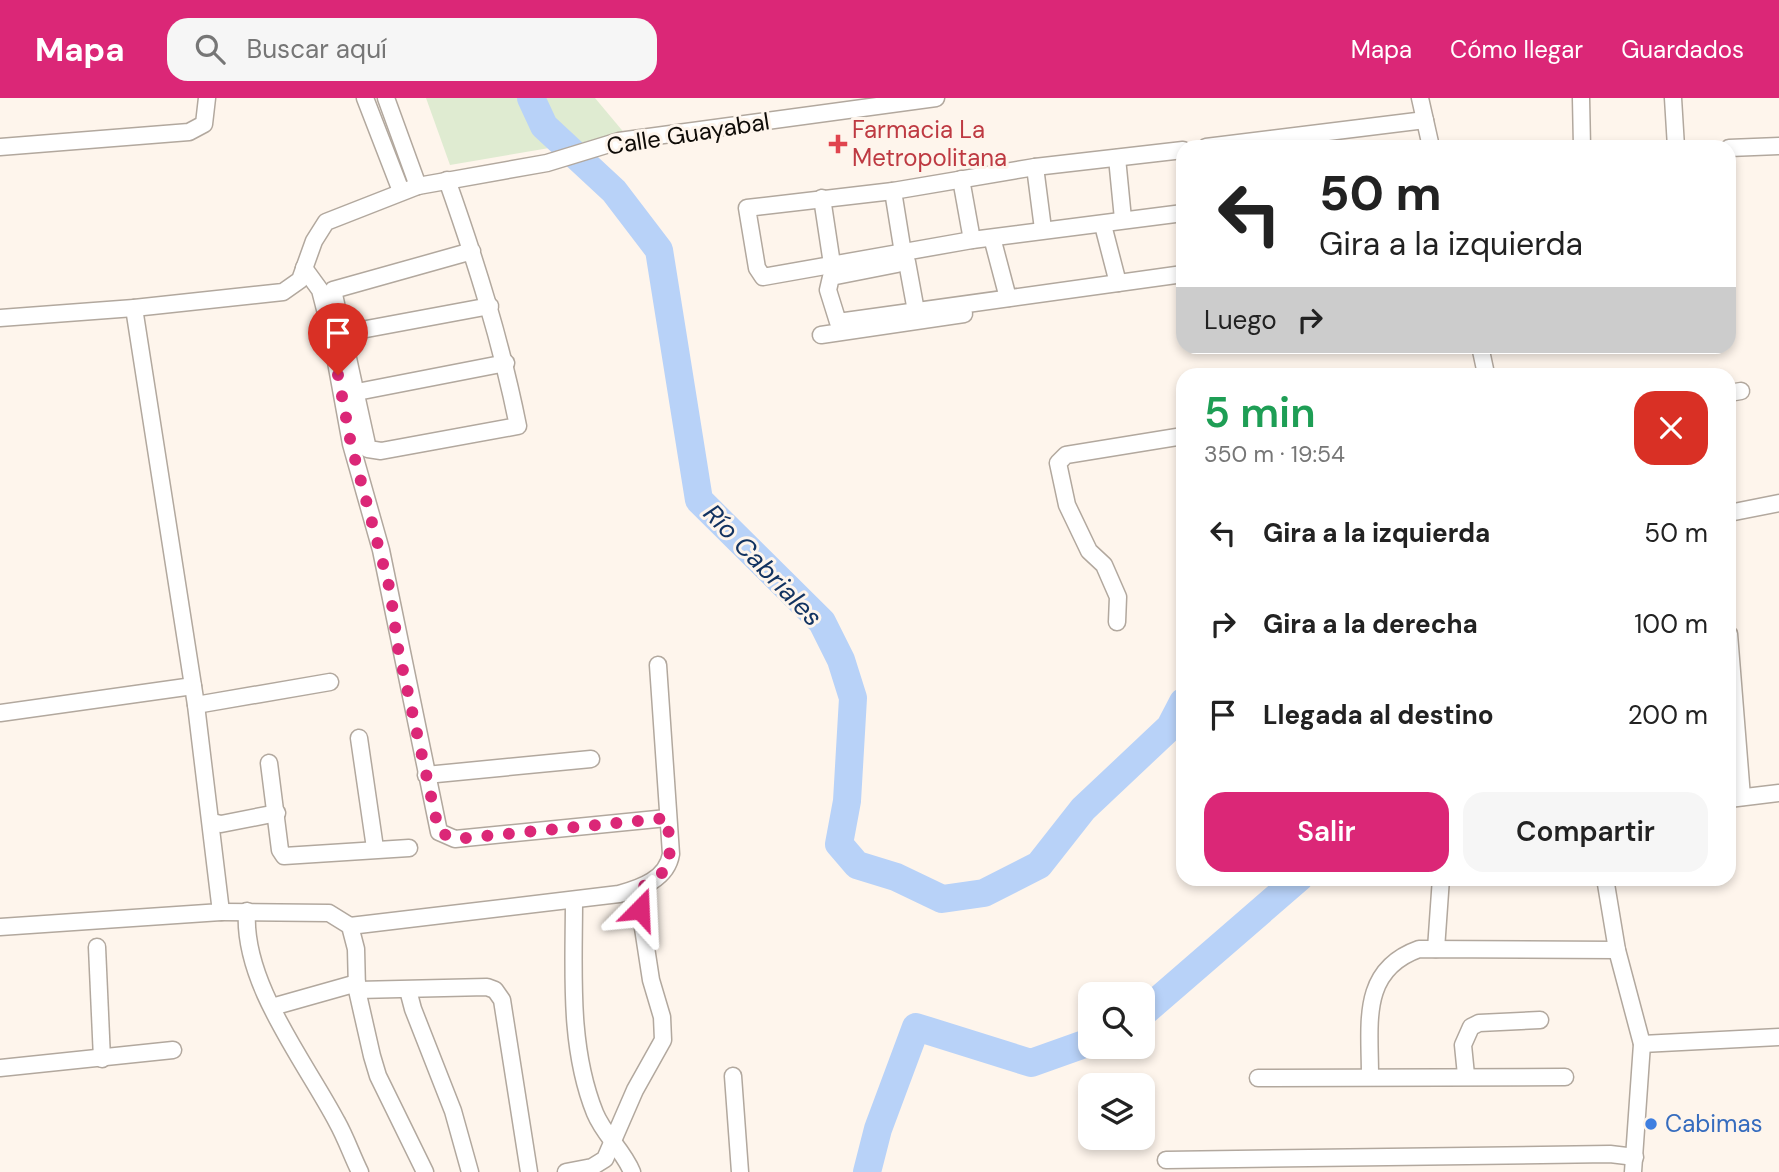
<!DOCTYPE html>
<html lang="es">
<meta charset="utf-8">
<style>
:root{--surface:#fff;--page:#f6f6f6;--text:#222;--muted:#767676;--accent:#db2777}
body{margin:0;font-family:"DM Sans",sans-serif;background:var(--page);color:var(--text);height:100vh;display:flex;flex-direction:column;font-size:26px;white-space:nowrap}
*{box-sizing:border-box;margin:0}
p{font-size:23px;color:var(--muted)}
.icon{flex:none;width:38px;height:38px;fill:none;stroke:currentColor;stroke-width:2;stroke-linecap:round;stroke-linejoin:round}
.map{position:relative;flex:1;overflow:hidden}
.details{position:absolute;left:1176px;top:270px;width:560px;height:518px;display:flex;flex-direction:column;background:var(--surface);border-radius:21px;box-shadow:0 4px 10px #0003}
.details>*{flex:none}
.guide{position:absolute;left:1176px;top:42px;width:560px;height:214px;border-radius:21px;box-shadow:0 4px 10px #0003;background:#fff;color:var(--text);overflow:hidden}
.fabs{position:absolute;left:1078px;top:884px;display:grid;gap:14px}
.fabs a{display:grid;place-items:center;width:77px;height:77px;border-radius:14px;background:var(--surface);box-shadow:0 4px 10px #0003;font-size:35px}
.pin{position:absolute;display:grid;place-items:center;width:60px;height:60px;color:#fff;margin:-72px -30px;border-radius:50% 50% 50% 0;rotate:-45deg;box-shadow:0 0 7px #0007}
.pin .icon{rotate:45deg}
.me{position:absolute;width:77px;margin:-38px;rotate:21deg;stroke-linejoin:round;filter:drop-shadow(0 0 5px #0008)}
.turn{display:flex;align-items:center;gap:24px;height:147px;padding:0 28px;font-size:32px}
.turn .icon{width:91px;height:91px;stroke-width:2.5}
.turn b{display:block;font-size:49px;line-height:60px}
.then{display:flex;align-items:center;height:66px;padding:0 28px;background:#0003;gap:14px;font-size:26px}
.round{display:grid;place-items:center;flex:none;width:74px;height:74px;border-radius:21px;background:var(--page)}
.summary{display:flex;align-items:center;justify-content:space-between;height:119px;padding:0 28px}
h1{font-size:42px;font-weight:600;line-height:52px;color:#1e9e55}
.primary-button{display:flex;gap:14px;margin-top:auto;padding:14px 28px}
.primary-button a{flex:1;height:80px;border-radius:21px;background:var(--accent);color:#fff;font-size:28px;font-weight:600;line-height:80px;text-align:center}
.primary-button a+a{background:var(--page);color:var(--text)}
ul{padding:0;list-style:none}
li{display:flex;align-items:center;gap:21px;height:91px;padding:0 28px}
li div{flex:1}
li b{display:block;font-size:26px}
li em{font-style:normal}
header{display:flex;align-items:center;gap:42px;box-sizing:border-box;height:98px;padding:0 35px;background:var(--accent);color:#fff}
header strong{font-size:33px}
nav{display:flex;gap:38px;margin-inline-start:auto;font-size:24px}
.search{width:490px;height:63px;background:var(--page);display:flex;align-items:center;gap:18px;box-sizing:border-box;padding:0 24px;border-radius:21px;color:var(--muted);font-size:26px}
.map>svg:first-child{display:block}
.green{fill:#dfebd1}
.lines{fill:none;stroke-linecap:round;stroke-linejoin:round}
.river{stroke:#b8d2f8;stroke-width:28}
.minor-casing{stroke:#b2a89e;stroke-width:19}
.minor{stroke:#fff;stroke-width:16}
.route{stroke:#db2777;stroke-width:12;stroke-dasharray:0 21.6}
.health-dot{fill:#e0444e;stroke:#fef5ec;stroke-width:2.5}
.shop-dot{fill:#3f7fe0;stroke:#fef5ec;stroke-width:2.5}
.labels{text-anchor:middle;stroke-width:6;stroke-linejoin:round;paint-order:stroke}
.health-label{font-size:24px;fill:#be3a42;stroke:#fef5ec;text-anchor:start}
.street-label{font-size:24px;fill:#0e0b07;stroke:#fef5ec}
.shop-label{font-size:24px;fill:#366cbe;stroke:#fef5ec;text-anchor:start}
.water-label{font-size:26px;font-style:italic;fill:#123361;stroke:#fef5ec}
</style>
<header>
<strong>Mapa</strong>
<div class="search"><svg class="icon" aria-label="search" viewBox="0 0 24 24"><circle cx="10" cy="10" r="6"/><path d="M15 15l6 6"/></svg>Buscar aquí</div>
<nav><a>Mapa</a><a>Cómo llegar</a><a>Guardados</a></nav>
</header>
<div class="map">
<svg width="1779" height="1074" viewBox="0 0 1779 1074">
<rect width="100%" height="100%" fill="#fef5ec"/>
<!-- green -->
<path class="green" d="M426,0H595L626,37L450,67Z"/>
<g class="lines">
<!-- river -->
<g class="river">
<path d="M531,0L544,28L614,93L659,152L699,402L822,524L841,562L853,600L847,703L839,746L857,767L896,779L942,801L984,795L1039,767L1083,711L1170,629L1183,604"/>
<path d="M1143,915L1299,780"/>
<path d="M867,1074L878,1031L916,929L1031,965L1090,944"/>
</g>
<!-- minor casing -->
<g class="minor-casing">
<g id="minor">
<path d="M365,0L401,93"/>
<path d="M386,0L418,88"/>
<path d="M1420,0L1431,49"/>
<path d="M1581,0L1582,49"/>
<path d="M1673,0L1676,49"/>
<path d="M0,49L189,34L204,26L207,0"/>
<path d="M1206,49L1425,22"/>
<path d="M1729,50L1779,48"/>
<path d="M1183,52L1035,69L893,93L747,110L757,170L763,179L972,142L1183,115"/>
<path d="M1117,60L1123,121"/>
<path d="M1035,69L1043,131"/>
<path d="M961,81L972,142"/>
<path d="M447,82C476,164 501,243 518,328L381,353L368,351L333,192L472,153"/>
<path d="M893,93L903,155"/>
<path d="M822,100L832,166"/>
<path d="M1104,131L1118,185"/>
<path d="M994,147L1008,200"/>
<path d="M907,164L916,213"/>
<path d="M897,166L831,179L828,192L838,224L1183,176"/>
<path d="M304,170L320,192L330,231L351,346L381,452L439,734L455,741L667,720"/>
<path d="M0,220L134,210L283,194L300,182L314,143L326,124L418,88L547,65L619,43L936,0"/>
<path d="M345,235L490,208"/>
<path d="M821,237L964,216"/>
<path d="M1480,248L1486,276"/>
<path d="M357,294L506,265"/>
<path d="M1729,295L1741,293"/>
<path d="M1729,415L1779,405"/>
<path d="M1117,524L1118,499L1104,467L1089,453L1067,407L1058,365L1066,357L1183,338"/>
<path d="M1729,536L1742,699"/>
<path d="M196,607L330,584"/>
<path d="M0,615L193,588"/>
<path d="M359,640L375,750"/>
<path d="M269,665L280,752L284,758L409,750"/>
<path d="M426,677L591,661"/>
<path d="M1729,701L1779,695"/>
<path d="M212,724L221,726L277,715"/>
<path d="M1605,780L1617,852L1642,946L1633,1074"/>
<path d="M574,802C574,872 568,948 595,1015C604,1037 623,1052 632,1074"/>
<path d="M247,813C242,885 305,963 337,1024C346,1040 352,1058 360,1074"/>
<path d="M221,814L329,815L350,828L356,851L357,892L372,958L378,978L425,1074"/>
<path d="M350,828L619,796C641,790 667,781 671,756L658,567"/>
<path d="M0,829L221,814L196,607L134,210"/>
<path d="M97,849L102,961"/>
<path d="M1436,851L1441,780"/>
<path d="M357,892L487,889L495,892L502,902L529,1074"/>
<path d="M408,892L413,911L453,1013L470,1074"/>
<path d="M272,909L357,885"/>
<path d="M1642,946L1779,939"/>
<path d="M0,970L173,952"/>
<path d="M1466,977L1463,947L1471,929L1479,925L1540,922"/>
<path d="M733,978L740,1074"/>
<path d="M1370,978C1370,925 1360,872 1419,851L1617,852"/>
<path d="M1258,980L1565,979"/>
<path d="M1166,1062L1610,1056L1635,1059"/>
<path d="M566,1074L592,1069L605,1061L635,992L663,942L662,919L651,882L637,791"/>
</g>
</g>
<!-- minor -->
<use href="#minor" class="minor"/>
</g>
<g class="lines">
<!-- route -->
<path class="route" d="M338,277L351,346L390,492L398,550L439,734L455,741L667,720C671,757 676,775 637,791L640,811"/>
</g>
<!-- markers -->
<path class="health-dot" d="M834.5 35.5h7v7h7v7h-7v7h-7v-7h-7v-7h7z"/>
<circle class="shop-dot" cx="1651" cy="1026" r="7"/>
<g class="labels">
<!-- health labels -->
<g class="health-label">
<text x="852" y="40">Farmacia La<tspan x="852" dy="28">Metropolitana</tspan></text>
</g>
<!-- street labels -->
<g class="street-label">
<text transform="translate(688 36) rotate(-9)" y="8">Calle Guayabal</text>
</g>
<!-- shop labels -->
<g class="shop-label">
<text x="1665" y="1034">Cabimas</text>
</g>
<!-- water labels -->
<g class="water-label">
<text transform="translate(763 467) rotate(46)" y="9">Río Cabriales</text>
</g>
</g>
</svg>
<div class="fabs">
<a><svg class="icon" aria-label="search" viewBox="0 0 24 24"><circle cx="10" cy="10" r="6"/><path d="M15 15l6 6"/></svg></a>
<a><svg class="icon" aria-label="layers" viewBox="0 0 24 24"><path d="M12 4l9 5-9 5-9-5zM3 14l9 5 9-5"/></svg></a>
</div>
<div class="pin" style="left:338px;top:277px;background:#d93025"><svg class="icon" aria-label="arrive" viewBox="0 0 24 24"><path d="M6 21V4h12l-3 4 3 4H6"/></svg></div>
<svg class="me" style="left:640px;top:811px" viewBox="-20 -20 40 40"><path d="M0-17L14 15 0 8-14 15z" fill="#db2777" stroke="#fff" stroke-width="4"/></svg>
<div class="guide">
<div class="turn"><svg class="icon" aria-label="left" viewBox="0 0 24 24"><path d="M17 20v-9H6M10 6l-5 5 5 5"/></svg><div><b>50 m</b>Gira a la izquierda</div></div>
<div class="then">Luego<svg class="icon" aria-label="right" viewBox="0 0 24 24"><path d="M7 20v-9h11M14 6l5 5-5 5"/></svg></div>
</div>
<section class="details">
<div class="summary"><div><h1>5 min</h1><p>350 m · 19:54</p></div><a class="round" style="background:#d93025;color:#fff"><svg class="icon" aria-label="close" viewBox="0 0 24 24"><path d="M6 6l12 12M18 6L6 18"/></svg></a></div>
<ul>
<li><svg class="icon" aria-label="left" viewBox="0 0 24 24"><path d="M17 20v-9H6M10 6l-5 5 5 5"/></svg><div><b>Gira a la izquierda</b></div><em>50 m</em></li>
<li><svg class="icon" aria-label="right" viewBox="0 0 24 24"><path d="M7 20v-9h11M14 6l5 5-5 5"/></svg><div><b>Gira a la derecha</b></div><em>100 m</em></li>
<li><svg class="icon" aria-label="arrive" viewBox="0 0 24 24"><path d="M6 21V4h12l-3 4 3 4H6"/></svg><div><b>Llegada al destino</b></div><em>200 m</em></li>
</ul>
<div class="primary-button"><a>Salir</a><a>Compartir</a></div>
</section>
</div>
